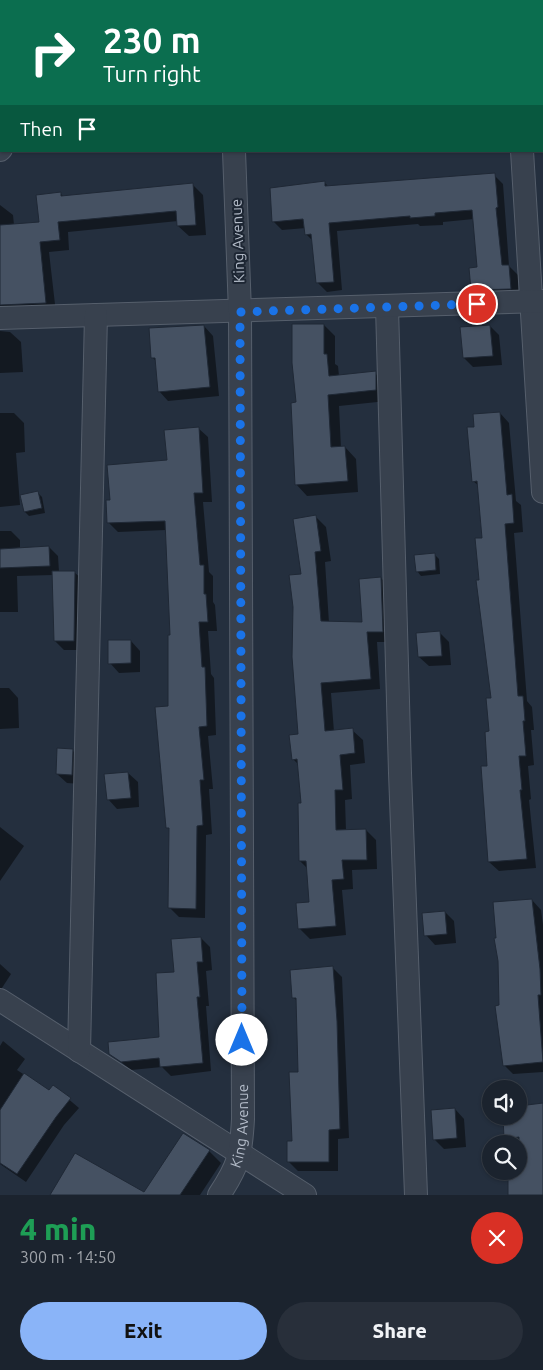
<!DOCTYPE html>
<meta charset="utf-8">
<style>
:root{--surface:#1b232e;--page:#282f3a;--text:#f1f3f6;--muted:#a0a4aa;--line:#39404a;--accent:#8ab4f8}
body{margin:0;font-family:Ubuntu,sans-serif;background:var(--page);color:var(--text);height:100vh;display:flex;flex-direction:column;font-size:19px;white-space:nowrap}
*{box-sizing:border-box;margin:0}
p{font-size:16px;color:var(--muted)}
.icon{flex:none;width:28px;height:28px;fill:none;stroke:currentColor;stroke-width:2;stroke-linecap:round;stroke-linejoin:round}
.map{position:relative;height:1195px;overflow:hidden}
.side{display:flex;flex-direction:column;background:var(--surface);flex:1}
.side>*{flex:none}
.hud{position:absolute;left:0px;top:0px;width:544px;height:152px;box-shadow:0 1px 4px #0004,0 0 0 1px var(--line);background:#0b6e4f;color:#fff;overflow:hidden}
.fabs{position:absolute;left:482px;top:1080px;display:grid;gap:10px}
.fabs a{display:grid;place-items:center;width:45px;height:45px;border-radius:50%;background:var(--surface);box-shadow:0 1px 4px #0004,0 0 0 1px var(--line);font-size:25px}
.pin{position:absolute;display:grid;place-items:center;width:42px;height:42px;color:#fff;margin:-21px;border:2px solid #fff;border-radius:50%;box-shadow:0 1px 5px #0007}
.me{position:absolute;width:55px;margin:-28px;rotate:0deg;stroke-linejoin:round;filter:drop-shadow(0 0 4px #0008)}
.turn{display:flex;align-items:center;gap:18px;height:105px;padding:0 20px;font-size:22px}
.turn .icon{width:65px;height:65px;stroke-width:2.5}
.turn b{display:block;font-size:35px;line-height:42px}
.then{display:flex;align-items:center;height:48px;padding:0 20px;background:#0003;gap:10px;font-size:19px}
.round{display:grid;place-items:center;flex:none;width:52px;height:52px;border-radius:26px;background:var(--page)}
.head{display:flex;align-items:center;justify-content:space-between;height:85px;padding:0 20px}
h1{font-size:30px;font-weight:800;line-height:38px;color:#1e9e55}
.action{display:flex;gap:10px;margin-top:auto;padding:10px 20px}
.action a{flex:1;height:58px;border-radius:30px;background:var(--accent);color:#111;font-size:20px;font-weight:800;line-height:58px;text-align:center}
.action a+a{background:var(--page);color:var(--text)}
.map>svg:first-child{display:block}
.shadow{fill:#0007}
.building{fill:#455162;stroke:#1f2835}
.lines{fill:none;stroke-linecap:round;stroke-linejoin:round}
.minor-casing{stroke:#565f6c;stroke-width:24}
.minor{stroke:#38414e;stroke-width:22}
.route{stroke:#1a73e8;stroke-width:9;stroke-dasharray:0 16.2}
.labels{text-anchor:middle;stroke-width:4;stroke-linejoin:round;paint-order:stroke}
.street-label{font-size:15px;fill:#b4bcc9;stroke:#1d2633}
</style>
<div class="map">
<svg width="543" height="1195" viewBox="0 0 543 1195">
<rect width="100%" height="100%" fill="#242f3e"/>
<!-- shadow -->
<g class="shadow">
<path d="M508,0H543V19L542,1Z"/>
<path d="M542,36H543V72L542,71Z"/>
<path d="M494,175L503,184L509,266L518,275L519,297L481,298L472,290L479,269L474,219L443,222V225L420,226L418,224L337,231L342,290L327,292L318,283L313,241L306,234V228L282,230L273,221L324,182L329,187Z"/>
<path d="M193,185L203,195L206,235L189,236L178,226V221L68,232L69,250L49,252L56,313L0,323V199V205L13,215L14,225L41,223L60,193L64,197Z"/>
<path d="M324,325L335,336V364L338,366L339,376L375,373L386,384L387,401L339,406L341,448L345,447L356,459L358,492L307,496L296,484L297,404Z"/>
<path d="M204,326L213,336L219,396L168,401L159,391L156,361L153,358Z"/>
<path d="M490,326L499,335L502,365L473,367L464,358Z"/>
<path d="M0,331L10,332L21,342L23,372L0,373Z"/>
<path d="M0,413H14L24,423L25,452L16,453L20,505L0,507Z"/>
<path d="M500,413L509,423L516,501L521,505L523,532L514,533L527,701L532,707L534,730H531L534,765L528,766L531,799L529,800L536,868L499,871L489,862V767L492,699L488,653L485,649L481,609L479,606L477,581H481L484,539L479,486L473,481L475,428Z"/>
<path d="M198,428L208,437L212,502H203L209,572L213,576V602L215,605L217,631H208L211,674L214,678L216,735L208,736L213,789H209L212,834L206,835L205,918L179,917L170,908L171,830L168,827L171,636L166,530L118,532L108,522L111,501L169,462Z"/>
<path d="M37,492L42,497L45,513L29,516L25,512Z"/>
<path d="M316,517L326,527L331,561L325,562L329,623H364L381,578L391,588L393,642H377L380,689L331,693L334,732L352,730L363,740L365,763L350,765L352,799L345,800L346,831L366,830L376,840L377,869L352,870L353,889L342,890L346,935L310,939L299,928L310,903L307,868L300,861L302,805L299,765L293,759L300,735L303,575Z"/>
<path d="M0,531H11L20,540V549L49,547L58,556L59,572H74L84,581L83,650H64L55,641L53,575L17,576L18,612H0Z"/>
<path d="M434,554L439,559L440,574L421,576L417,571Z"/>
<path d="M439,632L449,642L451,665L429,666L419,657Z"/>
<path d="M131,641L140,651V672L119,673L110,663Z"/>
<path d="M0,688H9L18,698L19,728L0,729Z"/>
<path d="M72,750L82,760L81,784L67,783L57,774Z"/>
<path d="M128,773L138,782L139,807L117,809L108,799Z"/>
<path d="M0,827L24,846L0,881Z"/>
<path d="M532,900L541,910L543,925V1072L513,1074L504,1065L500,1007Z"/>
<path d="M445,912L454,921L456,943L435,945L426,935Z"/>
<path d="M201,938L210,947L212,970L206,971L209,1006H206L211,1071L171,1076L162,1067L131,1070L111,1054L160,1038Z"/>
<path d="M0,964L11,974L0,991Z"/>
<path d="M332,967L342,977L349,1138L338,1139V1171H298L288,1161L293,1142L299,1073L298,1002L294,998Z"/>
<path d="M3,1041L25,1059L17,1070L49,1091L53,1086L79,1108L64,1125L26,1182L0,1164V1046Z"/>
<path d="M543,1105V1195H510L508,1171H519V1144H506L504,1116H519V1107Z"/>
<path d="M455,1109L464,1119L466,1147L444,1149L434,1139Z"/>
<path d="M209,1151L221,1163L200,1195H55L144,1194Z"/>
</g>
<!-- building -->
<g class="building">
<path d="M495,173L498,207L496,208L502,265H509L511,289L471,290L469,268L477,267L472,210L435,213V216L410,218V216L329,223L334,282L316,283L311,234L305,235L303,219L272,222L270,188L325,181V186Z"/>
<path d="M193,183L196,225L177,226L176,211L58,222L60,240L40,242L46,303L0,305V225L39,222L36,195L61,192V196Z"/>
<path d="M292,324H324V354H327L329,376L376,371V390L328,395L331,447L345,446L348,481L295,485L291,403L296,402L292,363Z"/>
<path d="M204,325L210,387L158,392L155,358H151L149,328Z"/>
<path d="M490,325L493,356L463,358L460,327Z"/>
<path d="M500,412L507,495L512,494L514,523L505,524L518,696H523L525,721H523L526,756H519L522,790H520L527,859L488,862L481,766H487L485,732L489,731L486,698H491L476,580H479L475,538H482L477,481L472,482L467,427H474L473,414Z"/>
<path d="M199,427L203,493H194L200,565H204V594H206L208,622H199L202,667H205L207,726L199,727L204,780H200L203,825L197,826L196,909L168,908L169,828H166L155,707L168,706V635H170L165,521L107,523L106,500H110L107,465L167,460L164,430Z"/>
<path d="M38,491L42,508L24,512L20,495Z"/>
<path d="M316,515L321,551L315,552L321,621L362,622L359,579L381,577L383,632H367L371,679L321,683L325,731L353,728L355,753L340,755L343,790H335L336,830L366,829L367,860H342L344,879L332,880L336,926L298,929L296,903L309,902L306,861H299L298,803H301L297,759L292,760L289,735L298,734L292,657L293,607L289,575L301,574L293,519Z"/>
<path d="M49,546L50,566L0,568V549Z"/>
<path d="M435,553L436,570L416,572L414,555Z"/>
<path d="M52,571H75L74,641H54Z"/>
<path d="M440,631L442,656L418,657L416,633Z"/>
<path d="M108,640H131V663L108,664Z"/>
<path d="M57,748L73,749L72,775L56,774Z"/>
<path d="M128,772L131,798L107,800L104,774Z"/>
<path d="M532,899L540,969L541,995H538L543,1062L503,1066L495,1006L499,1005L498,961L494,938H496L493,902Z"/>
<path d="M445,911L447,934L424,936L422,913Z"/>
<path d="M201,937L203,962H197L200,997H197L203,1063L160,1067L159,1058L121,1062L109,1054L108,1042L159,1037L156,973L174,972L171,939Z"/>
<path d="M333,966L337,1021L340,1129L329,1130V1162H287V1141H292L289,1072H298L296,998H292L290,970Z"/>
<path d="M24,1073L49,1090L53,1085L71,1098L56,1117L17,1174L0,1163V1110Z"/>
<path d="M543,1103V1195H508V1171H519V1137L504,1139L503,1116H519V1106Z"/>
<path d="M455,1108L457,1138L433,1140L431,1110Z"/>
<path d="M183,1133L210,1150L180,1195H50L75,1153L144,1192Z"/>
</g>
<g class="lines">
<!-- minor casing -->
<g class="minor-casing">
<g id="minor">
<path d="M225,0V1"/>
<path d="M542,126H543"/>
<path d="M0,150L1,149"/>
<path d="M522,151L543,492"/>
<path d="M387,307L400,773L416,1195"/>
<path d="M0,318L543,301"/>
<path d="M0,1000L305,1195"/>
<path d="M79,1051L96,315"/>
<path id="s1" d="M219,1195C239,1165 241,1155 243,1119L240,312L234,151"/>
</g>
</g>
<!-- minor -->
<use href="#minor" class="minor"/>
</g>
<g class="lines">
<!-- route -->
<path class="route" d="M242,1040L240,312L477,304"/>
</g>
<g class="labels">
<!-- street labels -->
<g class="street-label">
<text transform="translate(238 241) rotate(-92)" y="5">King Avenue</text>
<text dy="5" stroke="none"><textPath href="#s1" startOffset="74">King Avenue</textPath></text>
</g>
</g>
</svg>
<div class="fabs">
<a><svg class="icon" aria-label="sound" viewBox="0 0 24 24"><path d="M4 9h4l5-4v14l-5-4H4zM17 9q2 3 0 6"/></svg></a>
<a><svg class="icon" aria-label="search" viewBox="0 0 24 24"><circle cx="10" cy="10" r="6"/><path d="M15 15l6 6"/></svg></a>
</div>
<div class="pin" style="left:477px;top:304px;background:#d93025"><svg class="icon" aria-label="arrive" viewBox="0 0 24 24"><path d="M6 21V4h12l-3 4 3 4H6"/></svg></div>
<svg class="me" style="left:242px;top:1040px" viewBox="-20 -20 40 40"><circle r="19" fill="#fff"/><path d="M0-13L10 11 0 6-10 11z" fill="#1a73e8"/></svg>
<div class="hud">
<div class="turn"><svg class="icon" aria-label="right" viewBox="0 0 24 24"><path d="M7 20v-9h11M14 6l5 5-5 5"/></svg><div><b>230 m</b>Turn right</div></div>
<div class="then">Then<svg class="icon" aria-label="arrive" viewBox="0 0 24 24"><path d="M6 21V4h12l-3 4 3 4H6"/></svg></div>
</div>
</div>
<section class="side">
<div class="head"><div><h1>4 min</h1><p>300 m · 14:50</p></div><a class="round" style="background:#d93025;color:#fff"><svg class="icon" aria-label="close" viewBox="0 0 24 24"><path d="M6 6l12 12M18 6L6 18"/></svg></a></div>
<div class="action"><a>Exit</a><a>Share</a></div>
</section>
